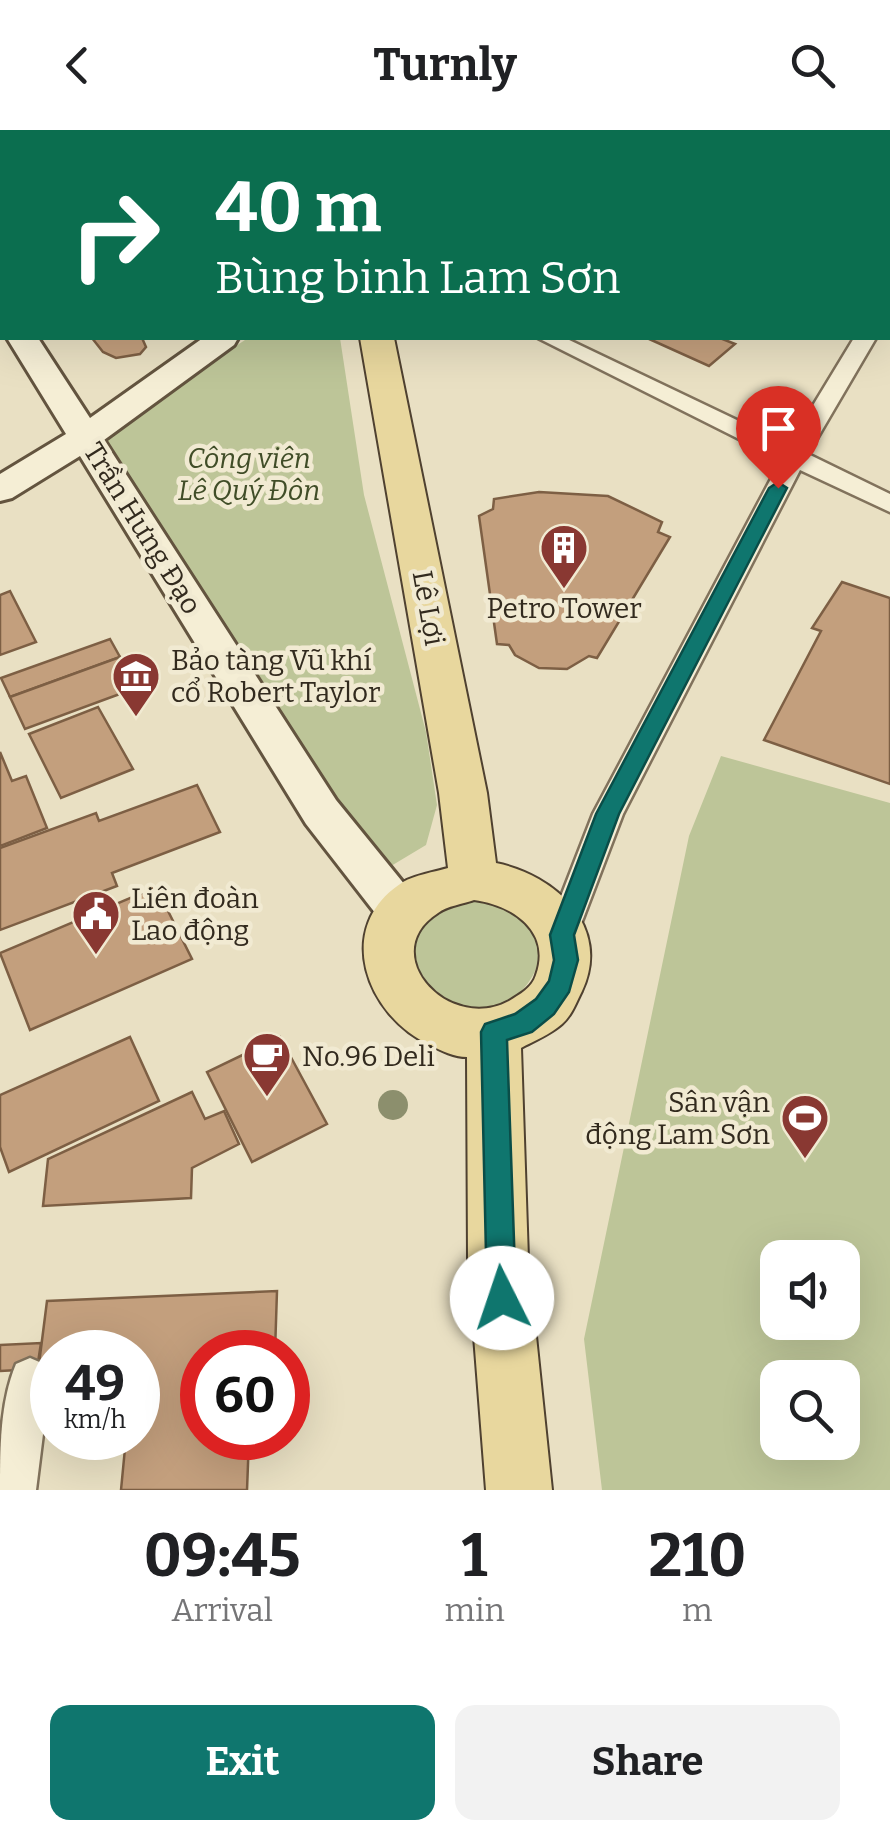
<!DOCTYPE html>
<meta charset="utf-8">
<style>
:root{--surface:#fff;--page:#f2f2f2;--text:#202124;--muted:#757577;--accent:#0f766e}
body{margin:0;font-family:Bitter,serif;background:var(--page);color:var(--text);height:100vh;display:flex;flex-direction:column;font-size:38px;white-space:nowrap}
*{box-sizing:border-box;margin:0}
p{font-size:32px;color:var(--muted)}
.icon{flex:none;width:55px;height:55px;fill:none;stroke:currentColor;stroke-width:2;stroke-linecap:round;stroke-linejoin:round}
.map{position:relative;height:1360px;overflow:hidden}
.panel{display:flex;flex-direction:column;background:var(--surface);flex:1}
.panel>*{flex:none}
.hud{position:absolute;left:0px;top:0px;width:890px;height:210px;box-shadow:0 10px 40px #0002;background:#0b6e4f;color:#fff;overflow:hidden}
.buttons{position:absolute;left:760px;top:1110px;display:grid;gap:20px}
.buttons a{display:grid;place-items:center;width:100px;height:100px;border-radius:20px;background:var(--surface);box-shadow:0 10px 40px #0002;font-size:50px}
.speed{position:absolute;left:30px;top:1200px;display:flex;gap:20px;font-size:50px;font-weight:700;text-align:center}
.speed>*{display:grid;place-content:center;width:130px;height:130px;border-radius:50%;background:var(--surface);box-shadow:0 10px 40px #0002;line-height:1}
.speed small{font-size:25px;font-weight:400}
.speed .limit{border:15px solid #d22;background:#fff;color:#111}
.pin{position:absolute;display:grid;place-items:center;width:85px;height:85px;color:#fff;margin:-102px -42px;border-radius:50% 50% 50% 0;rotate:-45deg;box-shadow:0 0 10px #0007}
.pin .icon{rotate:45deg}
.me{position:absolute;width:110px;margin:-55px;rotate:356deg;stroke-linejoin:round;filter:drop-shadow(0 0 8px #0008)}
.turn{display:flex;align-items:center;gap:35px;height:210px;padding:0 50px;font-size:45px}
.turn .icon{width:130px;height:130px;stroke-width:2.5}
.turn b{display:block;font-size:70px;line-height:85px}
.eta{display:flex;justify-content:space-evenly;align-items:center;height:170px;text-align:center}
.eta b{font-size:60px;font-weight:700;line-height:70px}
.primary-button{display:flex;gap:20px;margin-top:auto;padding:20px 50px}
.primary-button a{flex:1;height:115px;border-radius:20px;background:var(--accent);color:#fff;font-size:40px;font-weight:700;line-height:115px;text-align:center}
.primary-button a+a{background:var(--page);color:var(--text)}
header{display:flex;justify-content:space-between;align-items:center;height:130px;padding:0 50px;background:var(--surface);font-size:45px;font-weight:700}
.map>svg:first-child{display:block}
.green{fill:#bdc598;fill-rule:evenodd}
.building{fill:#c39f7d;stroke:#7d5f44;stroke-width:2.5}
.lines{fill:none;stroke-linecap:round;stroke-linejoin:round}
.street-casing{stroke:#81725c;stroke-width:5}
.secondary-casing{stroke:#63543f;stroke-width:6}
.primary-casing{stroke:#4f4130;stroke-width:4}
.street{fill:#f5eed5;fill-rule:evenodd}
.secondary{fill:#f5eed5;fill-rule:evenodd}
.primary{fill:#e8d79e;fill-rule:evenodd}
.tree{fill:#8c8f6d}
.route{fill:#0f766e;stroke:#0a4d48;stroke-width:2.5}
.labels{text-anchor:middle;stroke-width:9;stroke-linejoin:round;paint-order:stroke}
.park-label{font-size:28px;font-style:italic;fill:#404d27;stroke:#f1ead2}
.street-label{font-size:28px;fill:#322a1e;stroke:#f1ead2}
.poi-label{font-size:28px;fill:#322a1e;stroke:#f1ead2;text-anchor:start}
</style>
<header><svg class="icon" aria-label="back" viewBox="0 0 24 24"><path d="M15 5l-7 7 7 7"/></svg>Turnly<svg class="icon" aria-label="search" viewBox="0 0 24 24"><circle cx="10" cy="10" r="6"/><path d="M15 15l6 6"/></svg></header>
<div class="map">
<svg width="890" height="1360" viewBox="0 0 890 1360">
<rect width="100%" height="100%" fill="#e9e0c3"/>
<!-- green -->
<g class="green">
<path d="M248,208H340L364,365L426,602L437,675L426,715L386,739L103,327L105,303Z"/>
<path d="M721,626L890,673V1360H602L584,1209L689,706ZM778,1128H842V1192H778ZM778,1248H842V1312H778Z"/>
<path d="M471,771C511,774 559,806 530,850C473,939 337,798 471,771Z"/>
</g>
<!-- building -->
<g class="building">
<path d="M346,0H491L487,2Z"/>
<path d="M92,208H142L146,217L140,224L116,228L103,222Z"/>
<path d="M647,208H720L735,214L709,236Z"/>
<path d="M539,362L608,366L662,392L658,402L670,407L597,528L589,526L567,539L539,538L515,525L509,515L497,514L479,386L493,379L494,369Z"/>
<path d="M842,452L890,468V654L764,610L821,501L812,498Z"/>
<path d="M10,461L36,512L0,525V465Z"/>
<path d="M110,509L120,527L10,567L1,548Z"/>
<path d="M120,527L136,558L25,599L10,567Z"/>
<path d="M98,577L133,639L61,668L29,604Z"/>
<path d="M0,622L12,651L26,646L47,698L0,716Z"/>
<path d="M197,655L220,702L112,743L117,756L0,800V718L96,683L99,691Z"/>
<path d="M156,757L192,829L30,900L0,823Z"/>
<path d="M130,907L159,971L9,1042L0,1017V965Z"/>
<path d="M280,907L327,994L252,1032L207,942Z"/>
<path d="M192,962L205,989L224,981L239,1014L192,1038L191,1068L43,1076L48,1029Z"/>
<path d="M277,1161L275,1222H202V1308H249L247,1360H121L126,1308H138V1222H52V1280L33,1281L47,1171Z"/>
<path d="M41,1213L37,1239L0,1241V1215Z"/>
</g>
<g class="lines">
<!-- street casing -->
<g class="street-casing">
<g id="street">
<path d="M538,208H565L789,315L854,208H876L808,324L890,364V382L800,340L623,684L573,815L562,819L551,815L546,805L593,684L781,330Z"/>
<path d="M30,1228L44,1234L50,1248L36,1360H0C0,1319 0,1272 16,1234Z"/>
</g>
</g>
<!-- secondary casing -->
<g class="secondary-casing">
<g id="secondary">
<path d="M0,162L2,163V184H0Z"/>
<path d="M7,208H38L90,288L203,208H238L234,215L104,310L336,670L418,771L424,784L418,797L402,803L386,797L306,694L80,326L12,368L0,371V344L66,304Z"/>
</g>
</g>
<!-- primary casing -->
<g class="primary-casing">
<g id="primary">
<path d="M296,0H326L327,2H298Z"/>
<path d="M360,208H394L487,663L496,733C555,745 612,796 582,861C576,873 572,885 562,894C551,904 534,911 521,918L528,1129L552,1360H486L468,1129L467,927C454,927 442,921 430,915C367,886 332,797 403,752C415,745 434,742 448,738L439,663ZM474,770C512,775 552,801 536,845C532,858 520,864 509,871C448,904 375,823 438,783C447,776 463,774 474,770Z"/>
</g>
</g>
<!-- street -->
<use href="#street" class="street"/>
<!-- secondary -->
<use href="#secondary" class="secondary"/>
<!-- primary -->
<use href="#primary" class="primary"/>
</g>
<!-- trees -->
<circle class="tree" cx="393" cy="975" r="15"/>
<!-- route -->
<path class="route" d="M778,352L787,358L619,684L574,805L578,830L569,862L554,884L532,902L507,910L516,1168L512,1178L502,1182L492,1178L487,1168L481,902L485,894L515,884L536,869L549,851L554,830L550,805L596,684L769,358Z"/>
<!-- icons -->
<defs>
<g id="building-pin" transform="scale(2.5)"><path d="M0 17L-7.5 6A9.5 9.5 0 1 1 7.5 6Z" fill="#893832" stroke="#f1ead2"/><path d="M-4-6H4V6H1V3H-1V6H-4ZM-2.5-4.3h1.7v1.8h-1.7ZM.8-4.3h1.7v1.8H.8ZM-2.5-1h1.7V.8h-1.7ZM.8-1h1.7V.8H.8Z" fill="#fff"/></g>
<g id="museum-pin" transform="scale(2.5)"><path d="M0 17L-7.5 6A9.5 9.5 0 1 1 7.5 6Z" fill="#893832" stroke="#f1ead2"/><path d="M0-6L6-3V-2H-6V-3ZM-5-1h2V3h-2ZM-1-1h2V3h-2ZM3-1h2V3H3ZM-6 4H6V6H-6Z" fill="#fff"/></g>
<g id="civic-pin" transform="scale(2.5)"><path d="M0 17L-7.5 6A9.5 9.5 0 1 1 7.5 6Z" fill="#893832" stroke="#f1ead2"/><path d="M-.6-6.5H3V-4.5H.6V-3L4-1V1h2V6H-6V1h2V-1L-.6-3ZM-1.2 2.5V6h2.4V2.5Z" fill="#fff"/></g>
<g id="cafe-pin" transform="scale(2.5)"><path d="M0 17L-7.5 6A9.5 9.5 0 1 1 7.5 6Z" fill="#893832" stroke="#f1ead2"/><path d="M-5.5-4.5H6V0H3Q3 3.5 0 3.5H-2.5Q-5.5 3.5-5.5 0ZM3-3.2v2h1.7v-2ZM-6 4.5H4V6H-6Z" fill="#fff"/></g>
<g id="stadium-pin" transform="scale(2.5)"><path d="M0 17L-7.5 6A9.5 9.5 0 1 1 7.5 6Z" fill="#893832" stroke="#f1ead2"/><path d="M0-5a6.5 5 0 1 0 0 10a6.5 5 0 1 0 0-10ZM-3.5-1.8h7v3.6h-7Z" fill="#fff"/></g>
</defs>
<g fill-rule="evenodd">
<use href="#building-pin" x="564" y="418"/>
<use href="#museum-pin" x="136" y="546"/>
<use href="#civic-pin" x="96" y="784"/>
<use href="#cafe-pin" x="267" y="926"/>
<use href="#stadium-pin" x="805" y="988"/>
</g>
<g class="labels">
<!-- park labels -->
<g class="park-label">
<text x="249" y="338">Công viên<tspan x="249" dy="32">Lê Quý Đôn</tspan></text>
</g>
<!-- street labels -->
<g class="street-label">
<text transform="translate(143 398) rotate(58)" y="10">Trần Hưng Đạo</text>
<text transform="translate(429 478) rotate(80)" y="10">Lê Lợi</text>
</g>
<!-- poi labels -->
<g class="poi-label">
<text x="564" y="488" text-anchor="middle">Petro Tower</text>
<text x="171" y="540">Bảo tàng Vũ khí<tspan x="171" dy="32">cổ Robert Taylor</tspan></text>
<text x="131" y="778">Liên đoàn<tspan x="131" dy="32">Lao động</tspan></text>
<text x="302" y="936">No.96 Deli</text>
<text x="770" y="982" text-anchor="end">Sân vận<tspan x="770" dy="32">động Lam Sơn</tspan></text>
</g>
</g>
</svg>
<div class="buttons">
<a><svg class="icon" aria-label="sound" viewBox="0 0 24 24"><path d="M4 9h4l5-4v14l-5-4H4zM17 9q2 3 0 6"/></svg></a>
<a><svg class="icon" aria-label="search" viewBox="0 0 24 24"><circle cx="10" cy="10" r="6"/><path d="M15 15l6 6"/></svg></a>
</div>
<div class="speed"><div>49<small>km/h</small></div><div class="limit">60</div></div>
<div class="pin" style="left:778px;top:358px;background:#d93025"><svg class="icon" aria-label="arrive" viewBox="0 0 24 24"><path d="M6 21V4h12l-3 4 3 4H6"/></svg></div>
<svg class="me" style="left:502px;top:1168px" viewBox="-20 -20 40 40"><circle r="19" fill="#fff"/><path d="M0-13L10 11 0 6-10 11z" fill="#0f766e"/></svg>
<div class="hud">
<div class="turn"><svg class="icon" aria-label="right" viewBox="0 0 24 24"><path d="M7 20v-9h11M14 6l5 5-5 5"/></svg><div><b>40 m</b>Bùng binh Lam Sơn</div></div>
</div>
</div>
<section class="panel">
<div class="eta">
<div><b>09:45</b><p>Arrival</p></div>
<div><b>1</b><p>min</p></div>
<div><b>210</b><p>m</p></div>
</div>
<div class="primary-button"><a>Exit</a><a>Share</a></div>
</section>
